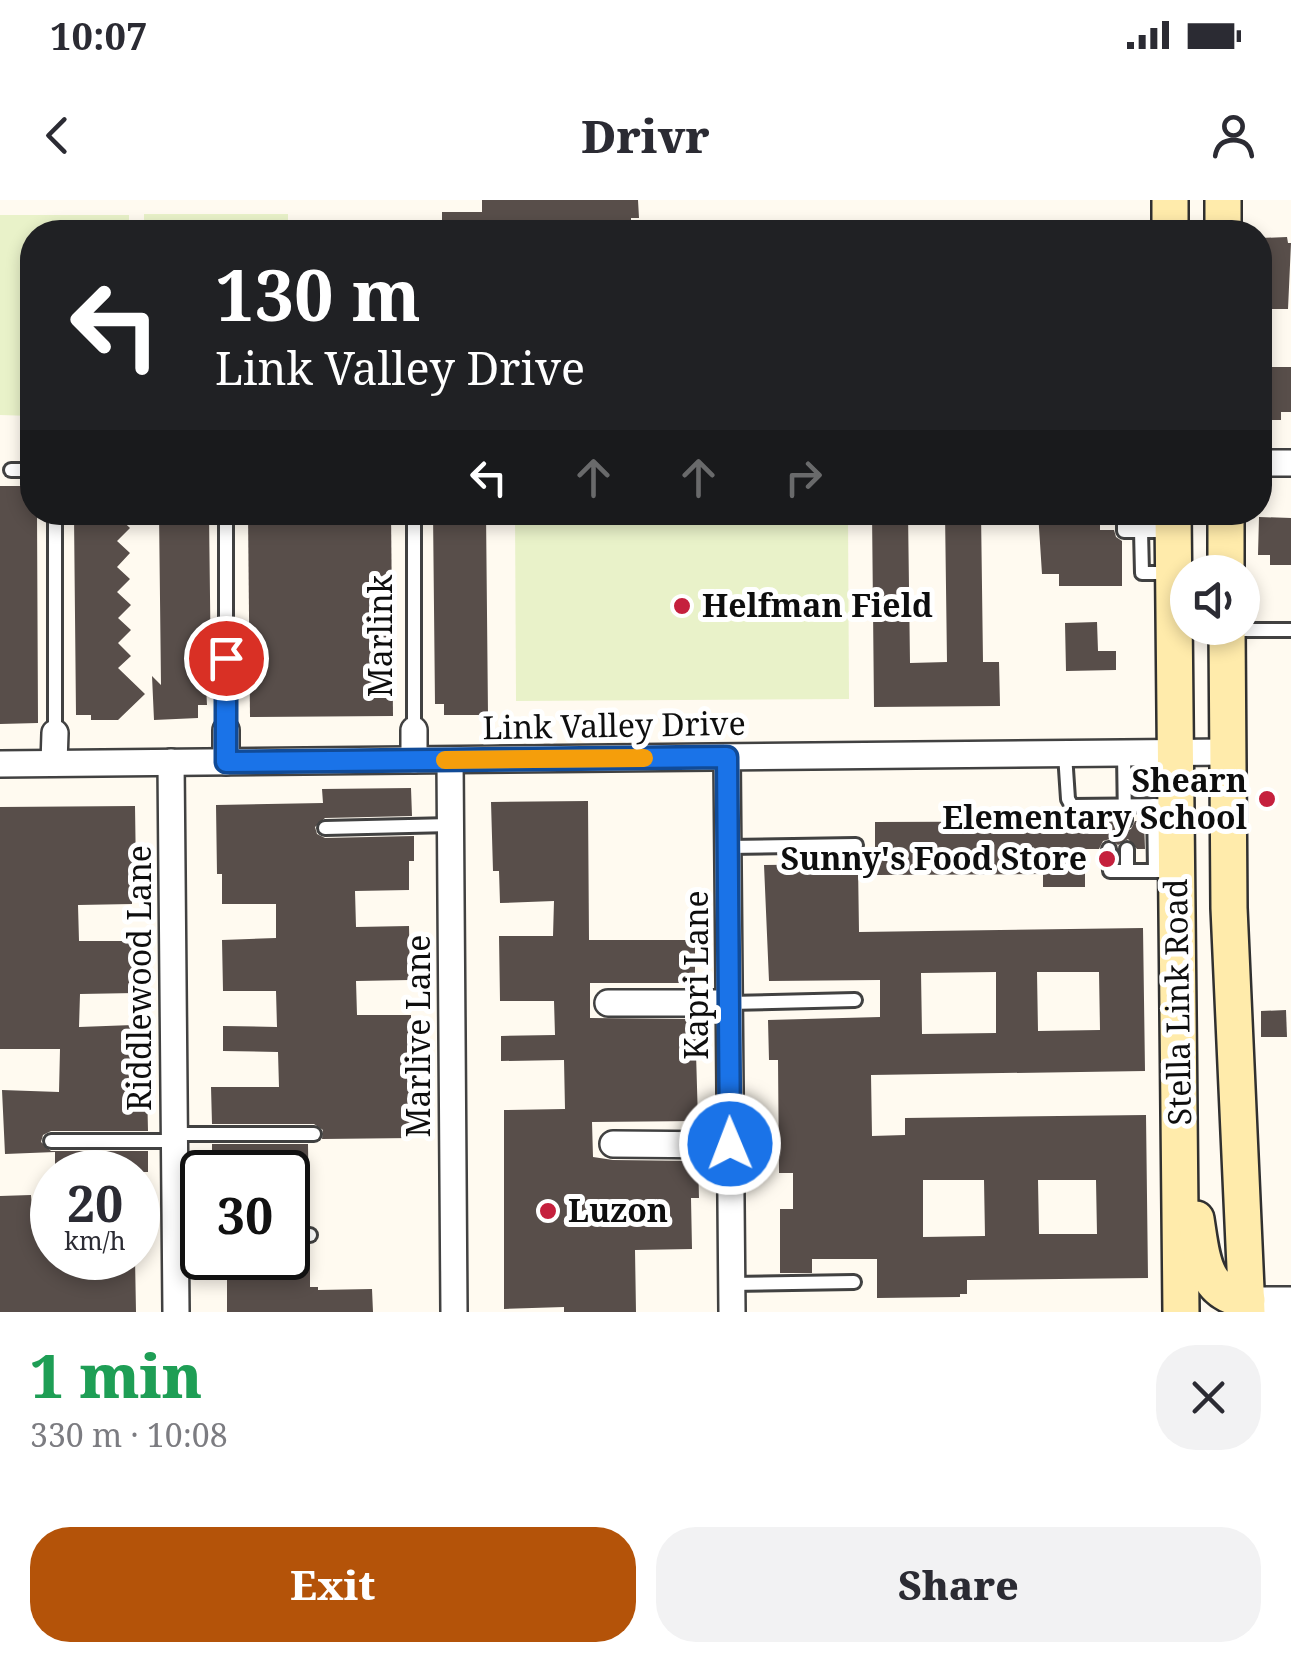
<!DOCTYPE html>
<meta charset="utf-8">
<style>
:root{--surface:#fff;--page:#f2f2f3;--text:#2b2b33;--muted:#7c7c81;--accent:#b45309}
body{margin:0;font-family:"Noto Serif",serif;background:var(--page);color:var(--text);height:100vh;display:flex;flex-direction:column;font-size:38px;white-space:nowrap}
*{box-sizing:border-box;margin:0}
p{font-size:32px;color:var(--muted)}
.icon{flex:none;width:55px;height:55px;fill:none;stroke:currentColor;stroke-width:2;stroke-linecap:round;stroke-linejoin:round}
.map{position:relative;height:1112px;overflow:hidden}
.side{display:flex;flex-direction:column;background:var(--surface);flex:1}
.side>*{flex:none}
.top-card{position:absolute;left:20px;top:20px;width:1252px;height:305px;border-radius:40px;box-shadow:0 5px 15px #0003;background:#202124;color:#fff;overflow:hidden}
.controls{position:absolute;left:1170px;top:355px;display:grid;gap:20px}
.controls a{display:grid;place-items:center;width:90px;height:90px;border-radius:50%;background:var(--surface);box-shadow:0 5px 15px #0003;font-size:50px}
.speed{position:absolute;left:30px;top:950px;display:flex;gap:20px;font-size:50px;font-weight:700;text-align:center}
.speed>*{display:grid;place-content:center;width:130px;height:130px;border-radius:50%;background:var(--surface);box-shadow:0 5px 15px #0003;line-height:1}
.speed small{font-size:25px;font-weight:400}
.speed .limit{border:5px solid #111;border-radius:15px;background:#fff;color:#111}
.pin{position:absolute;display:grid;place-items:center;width:85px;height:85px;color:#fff;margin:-42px;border:5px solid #fff;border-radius:50%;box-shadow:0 2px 10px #0007}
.me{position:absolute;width:110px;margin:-55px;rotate:359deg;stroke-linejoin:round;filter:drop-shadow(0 0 8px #0008)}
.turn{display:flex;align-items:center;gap:35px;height:210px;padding:0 30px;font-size:45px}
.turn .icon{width:130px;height:130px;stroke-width:2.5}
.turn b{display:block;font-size:70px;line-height:85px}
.lanes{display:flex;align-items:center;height:95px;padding:0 30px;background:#0003;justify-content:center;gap:50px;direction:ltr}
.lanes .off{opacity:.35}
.round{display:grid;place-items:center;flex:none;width:105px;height:105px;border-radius:40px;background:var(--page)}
.headline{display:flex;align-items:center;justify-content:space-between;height:170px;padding:0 30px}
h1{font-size:60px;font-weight:800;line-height:75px;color:#1e9e55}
.cta{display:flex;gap:20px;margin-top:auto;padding:20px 30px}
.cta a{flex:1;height:115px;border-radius:40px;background:var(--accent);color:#fff;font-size:40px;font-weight:800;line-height:115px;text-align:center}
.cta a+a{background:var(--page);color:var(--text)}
.status{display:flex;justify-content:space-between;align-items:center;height:70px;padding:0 50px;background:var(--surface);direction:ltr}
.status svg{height:28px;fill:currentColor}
header{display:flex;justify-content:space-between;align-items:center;height:130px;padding:0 30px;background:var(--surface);font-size:45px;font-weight:800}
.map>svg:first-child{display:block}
.pitch{fill:#e9f2c9}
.building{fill:#584e4a;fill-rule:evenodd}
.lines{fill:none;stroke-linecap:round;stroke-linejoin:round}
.service-casing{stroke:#414141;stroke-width:18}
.minor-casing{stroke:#414141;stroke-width:30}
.secondary-casing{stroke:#303030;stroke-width:40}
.service{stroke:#fff;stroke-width:12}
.minor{stroke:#fff;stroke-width:25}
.secondary{stroke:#ffebab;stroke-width:35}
.route-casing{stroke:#114b97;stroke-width:25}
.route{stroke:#1a73e8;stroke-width:18}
.slow{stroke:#f59e0b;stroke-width:18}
.poi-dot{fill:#c5203d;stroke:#fff;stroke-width:4}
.labels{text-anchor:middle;stroke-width:10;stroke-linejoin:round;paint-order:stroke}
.poi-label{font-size:32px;font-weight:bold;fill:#0e0e0e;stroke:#fff;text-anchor:start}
.street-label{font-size:32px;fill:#0e0e0e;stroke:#fff}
</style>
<div class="status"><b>10:07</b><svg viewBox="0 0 49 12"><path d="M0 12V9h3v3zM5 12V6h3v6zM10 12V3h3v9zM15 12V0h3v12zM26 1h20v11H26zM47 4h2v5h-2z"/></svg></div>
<header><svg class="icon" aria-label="back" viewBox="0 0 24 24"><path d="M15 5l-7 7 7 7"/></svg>Drivr<svg class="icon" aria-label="person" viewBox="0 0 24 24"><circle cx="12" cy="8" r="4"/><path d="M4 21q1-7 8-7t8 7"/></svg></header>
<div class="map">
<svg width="1291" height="1112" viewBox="0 0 1291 1112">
<rect width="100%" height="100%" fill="#fffaf0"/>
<!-- pitch -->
<g class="pitch">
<rect x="144" y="14" width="144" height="18"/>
<path d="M0,15H129V32H32V216L0,215Z"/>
<path d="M515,313H848L849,499L516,501Z"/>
</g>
<!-- building -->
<g class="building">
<path d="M482,0H638L639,18H631V32H442V12H482Z"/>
<path d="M1287,37L1288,43H1291L1288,109H1260V38Z"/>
<path d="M1260,167H1291V212H1281V220H1260Z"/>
<path d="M0,286H32V313H37L38,523L0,524Z"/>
<path d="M89,312H113L130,328L117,341L130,353L117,367L130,379L117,392L131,405L118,418L131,430L118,443L131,456L118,468L145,494L118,520H91V515H76L74,316H89Z"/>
<path d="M159,312L209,315L211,478L209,485H206L207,505H198V518L154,520L152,476L161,485Z"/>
<path d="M248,312H391L393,516L250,517Z"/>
<path d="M433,312H486L488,515H444V504H435Z"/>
<path d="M872,312H908L910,463L947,462L945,312H981L983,462H999L1000,506L874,507Z"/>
<path d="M1038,312H1100V330H1114L1116,337L1122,341V386H1059V374H1042Z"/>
<path d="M1259,317L1291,318V365H1270V355H1258Z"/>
<path d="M1097,422L1098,451H1116V470L1066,471L1065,423Z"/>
<path d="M411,588L412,616L325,618L315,627L317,634L325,638L414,636V661H409V690L355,691L356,727L409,726L410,780L356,781L357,815H411L412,938L322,939L323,930L314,924H212L211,887H279L278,852L223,851V826L277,827L276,791H223L222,740L276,738V704H222V674H217L216,605L323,603L322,589Z"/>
<path d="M588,601L589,740H695V783H590V818L695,819L698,921L592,922L593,957L613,960L698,961L699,998H691L692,1049L635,1050L636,1112H564V1107L504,1109V910L565,909L564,860L501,861V836L555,835L554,801H500L499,736H553L554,701L500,703L499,671H493L491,602Z"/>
<path d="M135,606L136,674H132V704L78,705L79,741H132L135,793L80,794L79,827L133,825L128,888H147L148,931H51L43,935L41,942L51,951H148V972H55V952L5,954L2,890L59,892L60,849H0V607Z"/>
<path d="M1115,621L1124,631L1131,629L1135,621H1144L1145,649H1137L1128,639L1118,645L1110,639L1103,641L1099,649H1085V687H1043V674L875,675V622Z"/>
<path d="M858,664L859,732L1143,728L1145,871L871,875L872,936L905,935V918L1146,915L1148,1078L967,1080V1094H960V1097L877,1098V1059H812V1073H780V1009H793V973H779L778,860H769L768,820L880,817V780L769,781L764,665ZM996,772V833L922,834L921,773ZM1037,772H1099L1100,830L1038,831ZM923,980H984L985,1036L923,1037ZM1038,980H1096L1097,1034H1039Z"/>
<path d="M1286,810L1287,837H1261V811Z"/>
<path d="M212,944H308L309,1025H288V972H212Z"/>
<path d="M31,995L32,1009H52V1058H135L136,1112H0V996Z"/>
<path d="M288,1045L310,1046V1087H318V1090L372,1089L373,1112H227V1079L213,1080V1058H288Z"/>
</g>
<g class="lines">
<!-- service casing -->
<g class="service-casing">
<g id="service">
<path d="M11,270H32"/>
<path d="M414,312V530"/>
<path d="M1124,312V331H1141"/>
<path d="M1170,331H1141L1142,373H1171"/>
<path d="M1229,430H1291"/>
<path d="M226,530V312"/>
<path d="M55,533V312"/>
<path d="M1065,554L1068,599L1072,606L1173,605"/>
<path d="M1124,554L1125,621"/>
<path d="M1154,605L1155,671"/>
<path d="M325,628L451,625"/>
<path d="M728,647L856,645"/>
<path d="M1109,649L1110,671H1127"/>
<path d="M1127,649V671H1173"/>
<path d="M729,803L855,800"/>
<path d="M174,934H314"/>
<path d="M51,941H174"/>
<path d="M175,1035H202"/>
<path d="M288,1035H310"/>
<path d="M731,1084L854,1082"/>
</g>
</g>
<!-- minor casing -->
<g class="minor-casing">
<g id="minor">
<path d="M1260,263H1291"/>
<path d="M226,530V562"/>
<path d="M414,530V560"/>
<path d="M727,557L732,1112"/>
<path d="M450,560L454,1112"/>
<path d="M171,562L176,1112"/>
<path d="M54,563L55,533"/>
<path d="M0,564L1228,552"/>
<path d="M608,803H729"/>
<path d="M613,944L730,945"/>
<path d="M1247,1100H1291"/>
</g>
</g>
<!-- secondary casing -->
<g class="secondary-casing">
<g id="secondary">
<path d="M1170,0V32"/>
<path d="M1223,0V32"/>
<path d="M1173,312L1181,1112"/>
<path d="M1226,312V372"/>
<path d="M1227,428L1229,708L1247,1112"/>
<path d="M1196,1019C1202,1057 1203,1094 1247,1100"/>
</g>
</g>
<!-- service -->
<use href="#service" class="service"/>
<!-- minor -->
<use href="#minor" class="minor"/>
<!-- secondary -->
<use href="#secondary" class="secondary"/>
</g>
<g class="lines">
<!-- route casing -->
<g class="route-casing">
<path id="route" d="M226,458V562L727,557L730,944"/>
</g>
<!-- route -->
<use href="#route" class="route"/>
<!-- slow -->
<path class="slow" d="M445,560L644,558"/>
</g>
<!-- markers -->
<g class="poi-dot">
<circle cx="682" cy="406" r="10"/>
<circle cx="1267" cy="599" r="10"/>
<circle cx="1107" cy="659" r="10"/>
<circle cx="548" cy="1011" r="10"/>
</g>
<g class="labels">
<!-- poi labels -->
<g class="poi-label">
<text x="702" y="417">Helfman Field</text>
<text x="1247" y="592" text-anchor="end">Shearn<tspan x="1247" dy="37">Elementary School</tspan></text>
<text x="1087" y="670" text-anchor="end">Sunny's Food Store</text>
<text x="568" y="1022">Luzon</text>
</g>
<!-- street labels -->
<g class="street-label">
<text transform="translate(381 436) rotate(-90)" y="11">Marlink</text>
<text transform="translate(614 526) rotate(-1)" y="11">Link Valley Drive</text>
<text transform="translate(697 775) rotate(-90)" y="11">Kapri Lane</text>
<text transform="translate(140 778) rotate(-90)" y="11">Riddlewood Lane</text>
<text transform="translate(1178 802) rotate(-91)" y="11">Stella Link Road</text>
<text transform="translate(419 836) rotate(-90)" y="11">Marlive Lane</text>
</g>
</g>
</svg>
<div class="controls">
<a><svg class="icon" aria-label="sound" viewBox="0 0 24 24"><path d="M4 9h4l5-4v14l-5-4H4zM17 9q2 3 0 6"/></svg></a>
</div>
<div class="speed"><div>20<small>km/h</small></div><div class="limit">30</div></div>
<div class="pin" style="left:226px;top:458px;background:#d93025"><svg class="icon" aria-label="arrive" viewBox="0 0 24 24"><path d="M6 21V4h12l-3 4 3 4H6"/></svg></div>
<svg class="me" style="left:730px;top:944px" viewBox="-20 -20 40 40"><circle r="17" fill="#1a73e8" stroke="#fff" stroke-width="3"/><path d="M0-11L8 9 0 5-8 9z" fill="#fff"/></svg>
<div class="top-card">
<div class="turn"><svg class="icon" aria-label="left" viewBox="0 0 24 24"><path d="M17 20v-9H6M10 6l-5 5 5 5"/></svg><div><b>130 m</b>Link Valley Drive</div></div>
<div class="lanes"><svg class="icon" aria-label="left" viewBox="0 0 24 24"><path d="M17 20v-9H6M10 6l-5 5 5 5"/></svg><svg class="icon off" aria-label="ahead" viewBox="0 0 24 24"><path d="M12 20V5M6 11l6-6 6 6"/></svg><svg class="icon off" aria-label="ahead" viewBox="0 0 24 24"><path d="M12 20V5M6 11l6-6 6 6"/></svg><svg class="icon off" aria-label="right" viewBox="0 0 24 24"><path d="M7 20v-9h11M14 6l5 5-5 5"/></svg></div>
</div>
</div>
<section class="side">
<div class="headline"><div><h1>1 min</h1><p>330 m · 10:08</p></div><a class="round"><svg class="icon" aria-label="close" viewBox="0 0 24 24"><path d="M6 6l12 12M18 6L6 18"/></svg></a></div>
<div class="cta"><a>Exit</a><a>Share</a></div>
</section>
